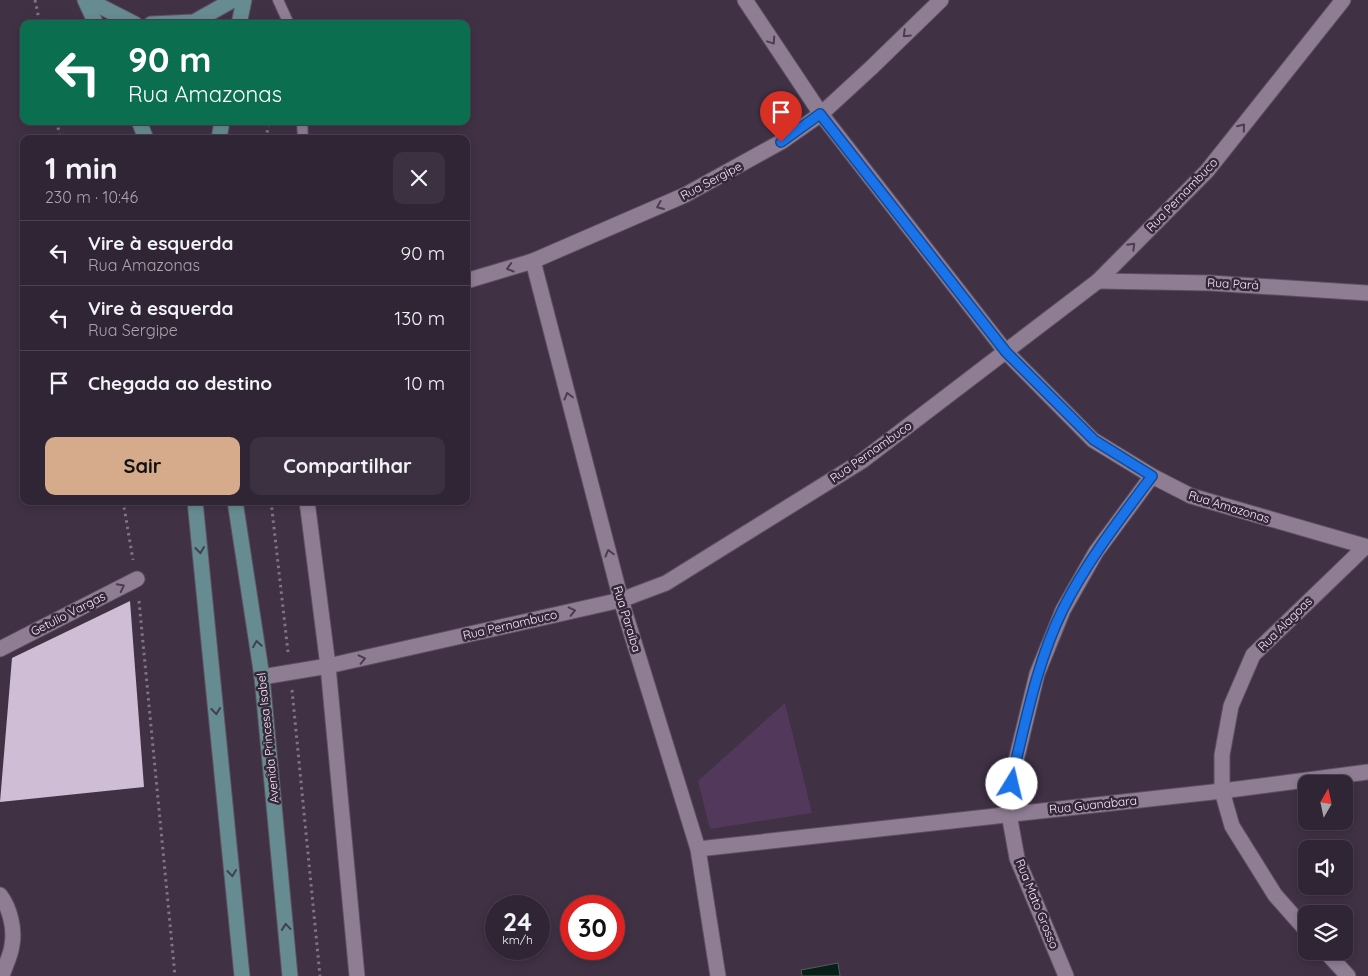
<!DOCTYPE html>
<html lang="pt">
<meta charset="utf-8">
<style>
:root{--surface:#302534;--page:#3c3140;--text:#f1f3f6;--muted:#a8a5ac;--line:#4b424f;--accent:#d6ab8b}
body{margin:0;font-family:Quicksand,sans-serif;background:var(--page);color:var(--text);height:100vh;display:flex;flex-direction:column;font-size:19px;white-space:nowrap}
*{box-sizing:border-box;margin:0}
p{font-size:16px;color:var(--muted)}
.icon{flex:none;width:28px;height:28px;fill:none;stroke:currentColor;stroke-width:2;stroke-linecap:round;stroke-linejoin:round}
.map{position:relative;flex:1;overflow:hidden}
.details{position:absolute;left:20px;top:135px;width:450px;height:370px;display:flex;flex-direction:column;background:var(--surface);border-radius:10px;box-shadow:0 2px 8px #0003,0 0 0 1px var(--line)}
.details>*{flex:none}
.hud{position:absolute;left:20px;top:20px;width:450px;height:105px;border-radius:10px;box-shadow:0 2px 8px #0003,0 0 0 1px var(--line);background:#0b6e4f;color:#fff;overflow:hidden}
.needle{width:32px;rotate:9deg}
.tools{position:absolute;left:1298px;top:775px;display:grid;gap:10px}
.tools a{display:grid;place-items:center;width:55px;height:55px;border-radius:10px;background:var(--surface);box-shadow:0 2px 8px #0003,0 0 0 1px var(--line);font-size:25px}
.speed{position:absolute;left:485px;top:895px;display:flex;gap:10px;font-size:25px;font-weight:700;text-align:center}
.speed>*{display:grid;place-content:center;width:65px;height:65px;border-radius:50%;background:var(--surface);box-shadow:0 2px 8px #0003,0 0 0 1px var(--line);line-height:1}
.speed small{font-size:12px;font-weight:400}
.speed .limit{border:8px solid #d22;background:#fff;color:#111}
.pin{position:absolute;display:grid;place-items:center;width:42px;height:42px;color:#fff;margin:-51px -21px;border-radius:50% 50% 50% 0;rotate:-45deg;box-shadow:0 0 5px #0007}
.pin .icon{rotate:45deg}
.me{position:absolute;width:55px;margin:-28px;rotate:9deg;stroke-linejoin:round;filter:drop-shadow(0 0 4px #0008)}
.turn{display:flex;align-items:center;gap:18px;height:105px;padding:0 25px;font-size:22px}
.turn .icon{width:65px;height:65px;stroke-width:2.5}
.turn b{display:block;font-size:35px;line-height:42px}
.round{display:grid;place-items:center;flex:none;width:52px;height:52px;border-radius:10px;background:var(--page)}
.summary{display:flex;align-items:center;justify-content:space-between;height:85px;padding:0 25px}
h1{font-size:30px;font-weight:700;line-height:38px}
.button{display:flex;gap:10px;margin-top:auto;padding:10px 25px}
.button a{flex:1;height:58px;border-radius:10px;background:var(--accent);color:#111;font-size:20px;font-weight:700;line-height:58px;text-align:center}
.button a+a{background:var(--page);color:var(--text)}
ul{padding:0;list-style:none}
li{display:flex;align-items:center;gap:15px;height:65px;padding:0 25px;border-top:1px solid var(--line)}
li div{flex:1}
li b{display:block;font-size:19px}
li em{font-style:normal}
.map>svg:first-child{display:block}
.green{fill:#52385a}
.water{fill:#092019;stroke:#505e5d}
.building{fill:#cfbcd5}
.lines{fill:none;stroke-linecap:round;stroke-linejoin:round}
.service-casing{stroke:#5d5061;stroke-width:12}
.minor-casing{stroke:#5d5061;stroke-width:17}
.tertiary-casing{stroke:#5d5061;stroke-width:17}
.secondary-casing{stroke:#5d5061;stroke-width:17}
.path{stroke:#817486;stroke-width:3;stroke-dasharray:2.5 4;stroke-linecap:butt}
.service{stroke:#8f7d94;stroke-width:10}
.minor{stroke:#8f7d94;stroke-width:15}
.tertiary{stroke:#8f7d94;stroke-width:15}
.secondary{stroke:#668c91;stroke-width:15}
.oneway{stroke:#4c3c50}
.oneway2{stroke:#424050}
.route-casing{stroke:#114b97;stroke-width:12}
.route{stroke:#1a73e8;stroke-width:9}
.labels{text-anchor:middle;stroke-width:5;stroke-linejoin:round;paint-order:stroke}
.street-label{font-size:12px;fill:#f7eefb;stroke:#36273a}
</style>
<div class="map">
<svg width="1368" height="976" viewBox="0 0 1368 976">
<rect width="100%" height="100%" fill="#403145"/>
<!-- green -->
<path class="green" d="M785,703L812,813L710,829L698,781Z"/>
<!-- water -->
<path class="water" d="M838,963L840,976H802L801,970Z"/>
<!-- building -->
<path class="building" d="M130,601L144,787L0,802L12,658Z"/>
<g class="lines">
<!-- service casing -->
<g class="service-casing">
<g id="service">
<path d="M278,0L289,24"/>
<path d="M302,121L303,139"/>
</g>
</g>
<!-- minor casing -->
<g class="minor-casing">
<g id="minor">
<path d="M745,0L821,114L1006,352L1093,440L1152,476L1191,496L1368,547"/>
<path d="M533,261L621,600L698,849L718,976"/>
<path d="M466,281L533,261L685,195L781,142L821,114L871,68L941,0"/>
<path d="M1098,281L1210,283L1368,293"/>
<path d="M307,501L328,666L357,976"/>
<path d="M262,677L328,666L621,600L666,583L862,461L1098,281L1207,171L1343,0"/>
<path d="M698,849L1222,791L1368,772"/>
<path d="M0,895C10,908 15,929 12,945C11,955 5,966 2,976"/>
<path d="M1306,930L1275,895L1232,826L1222,791V755L1231,706L1253,655L1365,547"/>
<path d="M1325,951L1348,976"/>
<path d="M1066,976L1017,858L1009,814L1014,769L1037,674L1063,610L1096,552L1152,476"/>
</g>
</g>
<!-- tertiary casing -->
<g class="tertiary-casing">
<path id="tertiary" d="M0,649L137,579"/>
</g>
<!-- secondary casing -->
<g class="secondary-casing">
<g id="secondary">
<path d="M85,0L96,24"/>
<path d="M88,0L135,24"/>
<path d="M151,24L194,22L233,0"/>
<path d="M239,24L244,0"/>
<path d="M139,121L146,139"/>
<path d="M219,139L222,121"/>
<path d="M195,501L242,976"/>
<path d="M235,501L262,677L290,976"/>
</g>
</g>
<!-- path -->
<g class="path">
<path d="M35,0L40,24"/>
<path d="M57,121L60,139"/>
<path d="M266,139L269,121"/>
<path d="M123,501L133,560"/>
<path d="M271,501L288,652"/>
<path d="M139,601L175,976"/>
<path d="M292,690L320,976"/>
</g>
<!-- service -->
<use href="#service" class="service"/>
<!-- minor -->
<use href="#minor" class="minor"/>
<!-- tertiary -->
<use href="#tertiary" class="tertiary"/>
<!-- secondary -->
<use href="#secondary" class="secondary"/>
</g>
<!-- one-way arrows -->
<defs><path id="oneway-chevron" d="M-2-3.5L2.5 0L-2 3.5" fill="none" stroke-width="1.6" stroke-linecap="round" stroke-linejoin="round" transform="scale(1.25)"/></defs>
<g class="oneway">
<use href="#oneway-chevron" transform="translate(906 34) rotate(136)"/>
<use href="#oneway-chevron" transform="translate(772 41) rotate(56)"/>
<use href="#oneway-chevron" transform="translate(1242 127) rotate(-51)"/>
<use href="#oneway-chevron" transform="translate(660 206) rotate(157)"/>
<use href="#oneway-chevron" transform="translate(1132 246) rotate(-45)"/>
<use href="#oneway-chevron" transform="translate(510 268) rotate(164)"/>
<use href="#oneway-chevron" transform="translate(568 396) rotate(-105)"/>
<use href="#oneway-chevron" transform="translate(609 553) rotate(-105)"/>
<use href="#oneway-chevron" transform="translate(121 587) rotate(-27)"/>
<use href="#oneway-chevron" transform="translate(572 611) rotate(-13)"/>
<use href="#oneway-chevron" transform="translate(362 659) rotate(-13)"/>
</g>
<g class="oneway2">
<use href="#oneway-chevron" transform="translate(200 550) rotate(84)"/>
<use href="#oneway-chevron" transform="translate(257 644) rotate(-99)"/>
<use href="#oneway-chevron" transform="translate(216 711) rotate(84)"/>
<use href="#oneway-chevron" transform="translate(232 873) rotate(84)"/>
<use href="#oneway-chevron" transform="translate(286 927) rotate(-95)"/>
</g>
<g class="lines">
<!-- route casing -->
<g class="route-casing">
<path id="route" d="M781,142L820,114L1006,352L1094,440L1152,476C1120,519 1087,561 1063,609C1038,660 1027,715 1014,769L1012,784"/>
</g>
<!-- route -->
<use href="#route" class="route"/>
</g>
<g class="labels">
<!-- street labels -->
<g class="street-label">
<text transform="translate(711 181) rotate(-28)" y="4">Rua Sergipe</text>
<text transform="translate(1182 195) rotate(-46)" y="4">Rua Pernambuco</text>
<text transform="translate(1233 284) rotate(3)" y="4">Rua Pará</text>
<text transform="translate(871 452) rotate(-35)" y="4">Rua Pernambuco</text>
<text transform="translate(1229 507) rotate(17)" y="4">Rua Amazonas</text>
<text transform="translate(68 614) rotate(-27)" y="4">Getulio Vargas</text>
<text transform="translate(627 619) rotate(73)" y="4">Rua Paraíba</text>
<text transform="translate(1285 624) rotate(-45)" y="4">Rua Alagoas</text>
<text transform="translate(510 625) rotate(-13)" y="4">Rua Pernambuco</text>
<text transform="translate(268 738) rotate(-96)" y="4">Avenida Princesa Isabel</text>
<text transform="translate(1093 805) rotate(-6)" y="4">Rua Guanabara</text>
<text transform="translate(1037 904) rotate(68)" y="4">Rua Mato Grosso</text>
</g>
</g>
</svg>
<div class="tools">
<a><svg class="needle" viewBox="-14 -14 28 28"><path d="M0-13l5 13h-10z" fill="#e53935"/><path d="M0 13l5-13h-10z" fill="#a8a5ac"/></svg></a>
<a><svg class="icon" aria-label="sound" viewBox="0 0 24 24"><path d="M4 9h4l5-4v14l-5-4H4zM17 9q2 3 0 6"/></svg></a>
<a><svg class="icon" aria-label="layers" viewBox="0 0 24 24"><path d="M12 4l9 5-9 5-9-5zM3 14l9 5 9-5"/></svg></a>
</div>
<div class="speed"><div>24<small>km/h</small></div><div class="limit">30</div></div>
<div class="pin" style="left:781px;top:142px;background:#d93025"><svg class="icon" aria-label="arrive" viewBox="0 0 24 24"><path d="M6 21V4h12l-3 4 3 4H6"/></svg></div>
<svg class="me" style="left:1012px;top:784px" viewBox="-20 -20 40 40"><circle r="19" fill="#fff"/><path d="M0-13L10 11 0 6-10 11z" fill="#1a73e8"/></svg>
<div class="hud">
<div class="turn"><svg class="icon" aria-label="left" viewBox="0 0 24 24"><path d="M17 20v-9H6M10 6l-5 5 5 5"/></svg><div><b>90 m</b>Rua Amazonas</div></div>
</div>
<section class="details">
<div class="summary"><div><h1>1 min</h1><p>230 m · 10:46</p></div><a class="round"><svg class="icon" aria-label="close" viewBox="0 0 24 24"><path d="M6 6l12 12M18 6L6 18"/></svg></a></div>
<ul>
<li><svg class="icon" aria-label="left" viewBox="0 0 24 24"><path d="M17 20v-9H6M10 6l-5 5 5 5"/></svg><div><b>Vire à esquerda</b><p>Rua Amazonas</p></div><em>90 m</em></li>
<li><svg class="icon" aria-label="left" viewBox="0 0 24 24"><path d="M17 20v-9H6M10 6l-5 5 5 5"/></svg><div><b>Vire à esquerda</b><p>Rua Sergipe</p></div><em>130 m</em></li>
<li><svg class="icon" aria-label="arrive" viewBox="0 0 24 24"><path d="M6 21V4h12l-3 4 3 4H6"/></svg><div><b>Chegada ao destino</b></div><em>10 m</em></li>
</ul>
<div class="button"><a>Sair</a><a>Compartilhar</a></div>
</section>
</div>
